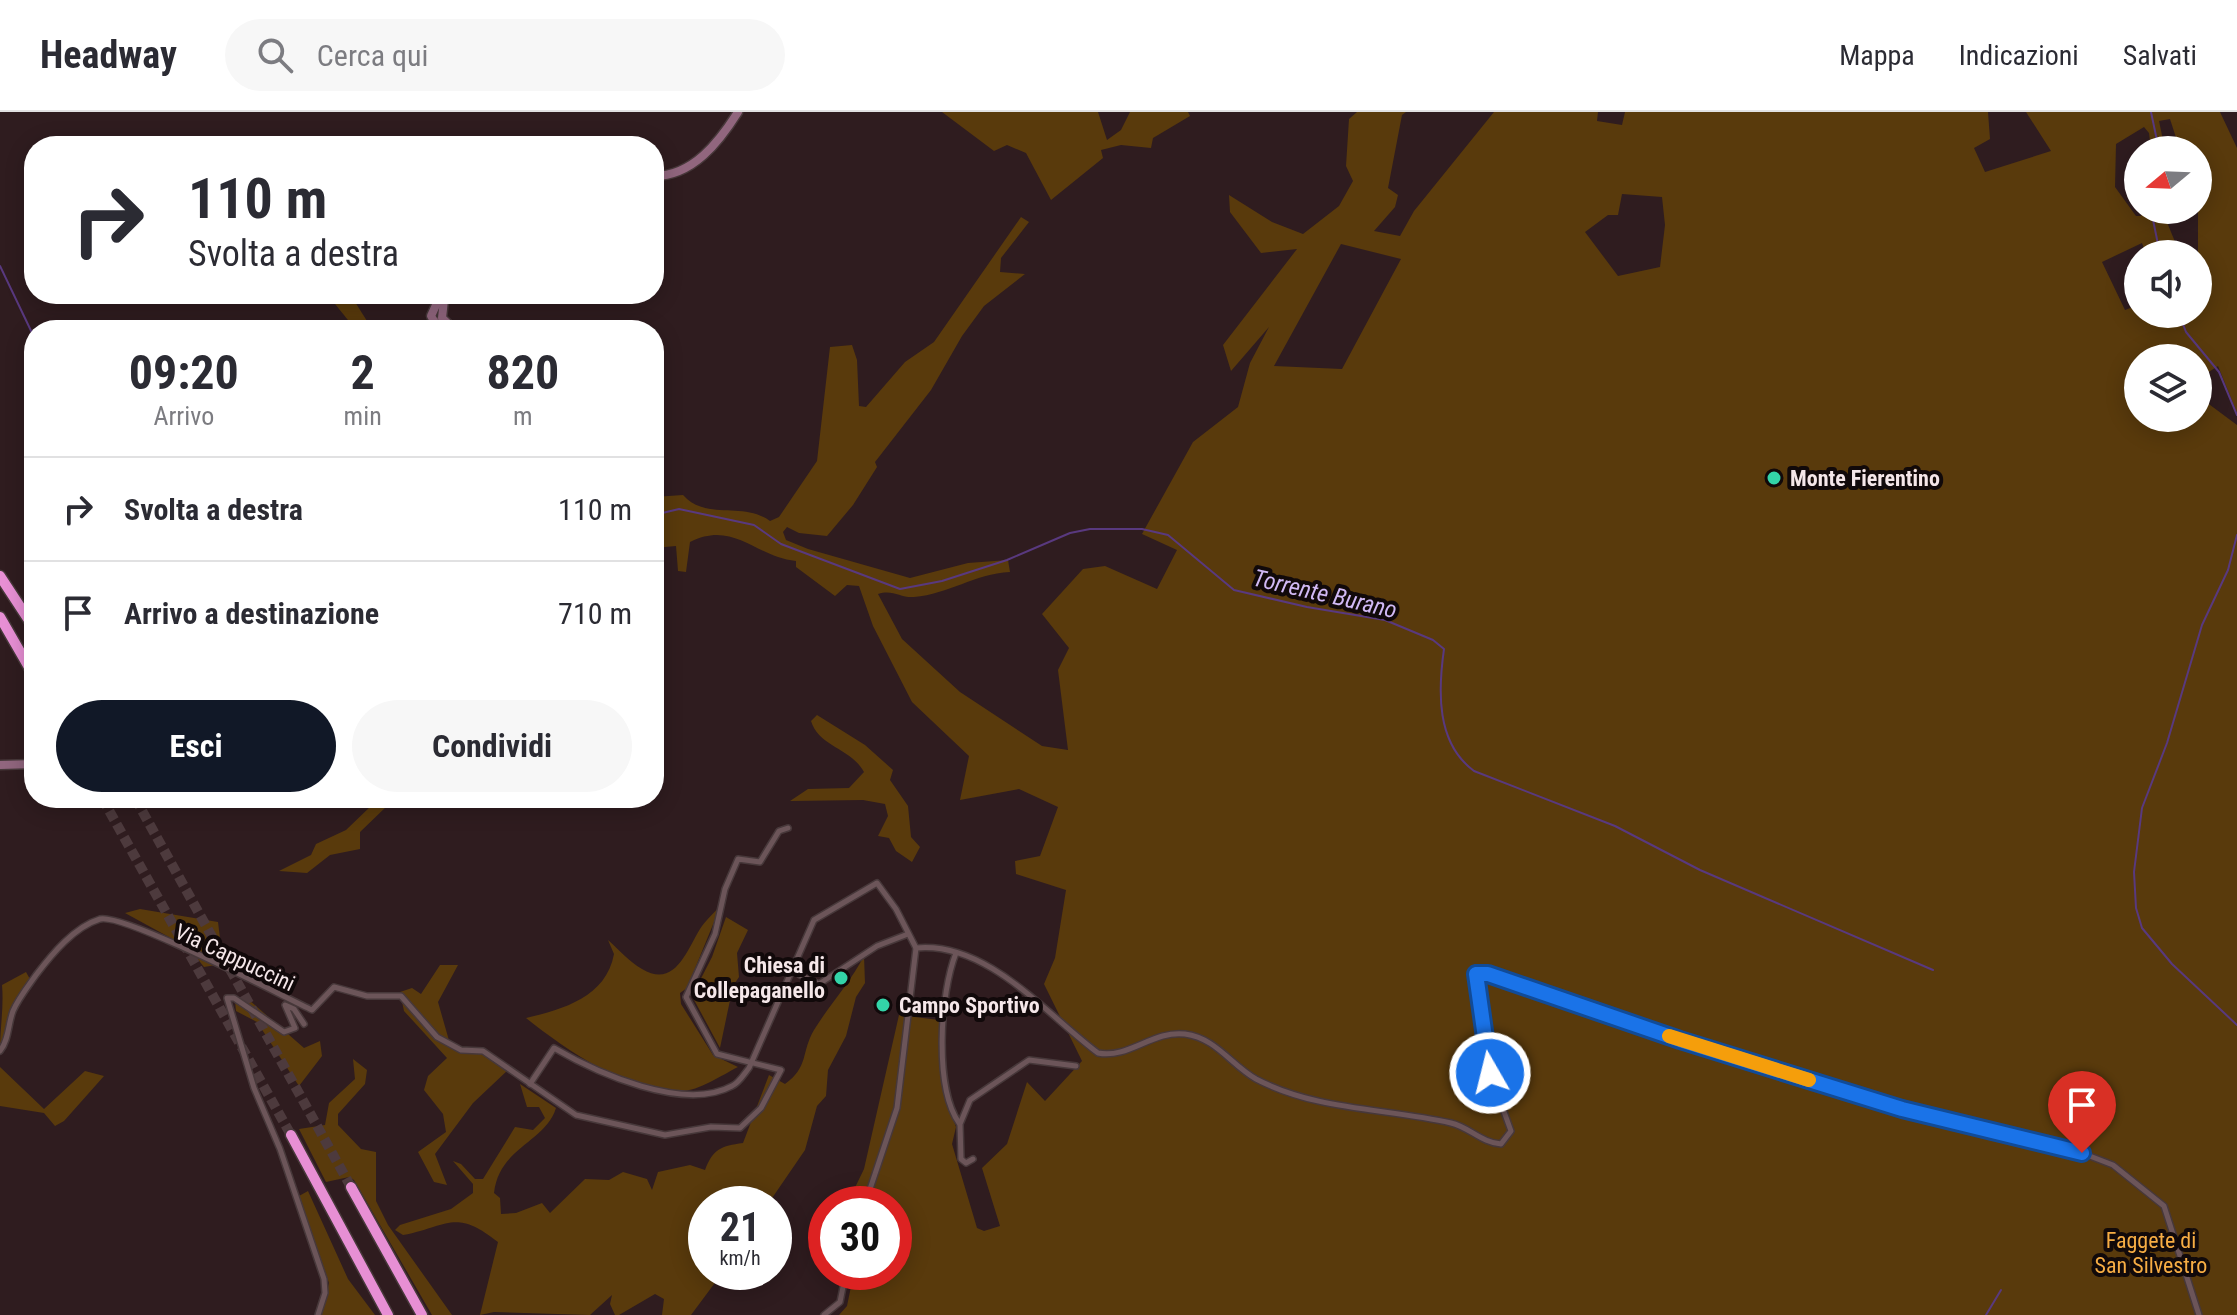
<!DOCTYPE html>
<html lang="it">
<style>
:root{--surface:#fff;--page:#f7f7f7;--text:#2b2b33;--muted:#7c7c81;--line:#e1e1e2;--accent:#111827}
body{margin:0;font-family:"Roboto Condensed",sans-serif;background:var(--page);color:var(--text);height:100vh;display:flex;flex-direction:column;font-size:30px;white-space:nowrap}
*{box-sizing:border-box;margin:0}
p{font-size:26px;color:var(--muted)}
.icon{flex:none;width:44px;height:44px;fill:none;stroke:currentColor;stroke-width:2;stroke-linecap:round;stroke-linejoin:round}
.map{position:relative;flex:1;overflow:hidden}
.panel{position:absolute;left:24px;top:208px;width:640px;height:488px;display:flex;flex-direction:column;background:var(--surface);border-radius:32px;box-shadow:0 4px 20px #0003}
.panel>*{flex:none}
.top-card{position:absolute;left:24px;top:24px;width:640px;height:168px;border-radius:32px;box-shadow:0 4px 20px #0003;background:#fff;color:var(--text);overflow:hidden}
.needle{width:52px;rotate:251deg}
.buttons{position:absolute;left:2124px;top:24px;display:grid;gap:16px}
.buttons a{display:grid;place-items:center;width:88px;height:88px;border-radius:50%;background:var(--surface);box-shadow:0 4px 20px #0003;font-size:40px}
.speed{position:absolute;left:688px;top:1074px;display:flex;gap:16px;font-size:40px;font-weight:700;text-align:center}
.speed>*{display:grid;place-content:center;width:104px;height:104px;border-radius:50%;background:var(--surface);box-shadow:0 4px 20px #0003;line-height:1}
.speed small{font-size:20px;font-weight:400}
.speed .limit{border:12px solid #d22;background:#fff;color:#111}
.pin{position:absolute;display:grid;place-items:center;width:68px;height:68px;color:#fff;margin:-82px -34px;border-radius:50% 50% 50% 0;rotate:-45deg;box-shadow:0 0 8px #0007}
.pin .icon{rotate:45deg}
.me{position:absolute;width:88px;margin:-44px;rotate:352deg;stroke-linejoin:round;filter:drop-shadow(0 0 6px #0008)}
.turn{display:flex;align-items:center;gap:28px;height:168px;padding:0 32px;font-size:36px}
.turn .icon{width:104px;height:104px;stroke-width:2.5}
.turn b{display:block;font-size:56px;line-height:68px}
.eta{display:flex;justify-content:space-evenly;align-items:center;height:136px;text-align:center}
.eta b{font-size:48px;font-weight:700;line-height:56px}
.cta{display:flex;gap:16px;margin-top:auto;padding:16px 32px}
.cta a{flex:1;height:92px;border-radius:48px;background:var(--accent);color:#fff;font-size:32px;font-weight:700;line-height:92px;text-align:center}
.cta a+a{background:var(--page);color:var(--text)}
ul{padding:0;list-style:none}
li{display:flex;align-items:center;gap:24px;height:104px;padding:0 32px;border-top:2px solid var(--line)}
li div{flex:1}
li b{display:block;font-size:30px}
li em{font-style:normal}
header{display:flex;align-items:center;gap:48px;box-sizing:border-box;height:112px;padding:0 40px;background:var(--surface);border-bottom:2px solid var(--line)}
header strong{font-size:38px}
nav{display:flex;gap:44px;margin-inline-start:auto;font-size:28px}
.search{width:560px;height:72px;background:var(--page);display:flex;align-items:center;gap:20px;box-sizing:border-box;padding:0 28px;border-radius:44px;color:var(--muted);font-size:30px}
.map>svg:first-child{display:block}
.green{fill:#593a0c;fill-rule:evenodd}
.lines{fill:none;stroke-linecap:round;stroke-linejoin:round}
.stream{stroke:#59397f;stroke-width:2}
.highway-tunnel{stroke:#4d3a3d;stroke-width:10;stroke-dasharray:10 5;stroke-linecap:butt}
.street-casing{stroke:#47383a;stroke-width:8}
.secondary-casing{stroke:#47383a;stroke-width:11}
.highway-casing{stroke:#47383a;stroke-width:13}
.street{stroke:#6c5559;stroke-width:5}
.secondary{stroke:#91667e;stroke-width:8}
.highway{stroke:#e78fd4;stroke-width:10}
.route-casing{stroke:#114b97;stroke-width:20}
.route{stroke:#1a73e8;stroke-width:14}
.slow{stroke:#f59e0b;stroke-width:14}
.poi-dot{fill:#33d4a8;stroke:#11090a;stroke-width:3}
.labels{text-anchor:middle;stroke-width:8;stroke-linejoin:round;paint-order:stroke}
.poi-label{font-size:22px;font-weight:bold;fill:#f5e7e9;stroke:#11090a;text-anchor:start}
.street-label{font-size:22px;fill:#f5e7e9;stroke:#11090a}
.park-label{font-size:22px;fill:#f7ad44;stroke:#11090a}
.water-label{font-size:24px;font-style:italic;fill:#d1b9f5;stroke:#11090a}
</style>
<header>
<strong>Headway</strong>
<div class="search"><svg class="icon" aria-label="search" viewBox="0 0 24 24"><circle cx="10" cy="10" r="6"/><path d="M15 15l6 6"/></svg>Cerca qui</div>
<nav><a>Mappa</a><a>Indicazioni</a><a>Salvati</a></nav>
</header>
<div class="map">
<svg width="2237" height="1203" viewBox="0 0 2237 1203">
<rect width="100%" height="100%" fill="#2f1c1f"/>
<!-- green -->
<g class="green">
<path d="M942,0H1098L1107,28L1121,18L1130,0H1188L1190,4L1153,26L1151,36L1121,33L1101,38L1103,46L1051,88L1026,41L1007,33L994,39Z"/>
<path d="M1357,0H1406L1402,3L1388,76L1398,83L1395,95L1374,119L1400,124L1414,99L1494,0H1598L1597,9L1622,13L1625,0H1988L1990,27L1974,36L1985,60L2051,39L2026,0H2220L2237,36V301L2218,254L2198,267V246H2138V306H2198V284L2237,313V1203H839L847,1194L854,1160H894V1092H847L864,1057L899,903L939,908L944,981L956,1015L952,1032L977,1116L984,1119L1000,1114L982,1056L1007,1032L1027,970L1045,989L1082,949L1044,872L1055,846L1066,778L1016,762L1015,749L1040,744L1058,695L1019,677L960,688L969,644L912,590L873,514L859,474L847,473L835,484L796,455V449C755,445 734,408 690,430L686,460L678,459L676,434L654,436V385L683,383C706,409 743,389 770,409L779,405L817,349L830,235L852,233L857,248L859,294L866,295L905,250L934,230L1021,105L1029,110L1001,146L1000,160L1025,162L984,194L962,224L931,278L875,350L877,355L853,393L827,424L799,421L787,415L783,420L786,428L808,437L910,466L968,451L1008,448L1010,460C974,462 949,482 914,485C900,486 893,477 878,482L902,527L960,580L1042,634L1068,638L1058,558L1069,536L1042,502L1083,457L1105,454L1157,477L1177,438L1142,422L1193,330L1238,295L1250,251L1269,215L1231,259L1223,233L1297,137L1261,141L1230,100L1229,83L1272,110L1303,122L1339,94L1353,69L1346,54L1349,7ZM2170,7L2180,38H2198V202H2138V193L2125,198L2102,150L2142,131L2146,142H2180L2162,98H2142L2141,104H2136L2115,75L2116,32L2144,15L2149,21L2151,38H2165L2159,9ZM1622,82L1662,85L1665,113L1660,155L1618,164L1585,120L1608,103H1618ZM1341,132L1401,147L1342,257L1274,254Z"/>
<path d="M327,182H350L367,209L366,218H356Z"/>
<path d="M817,603L865,633L893,658L890,668L908,694L911,725L920,735L912,750L896,739L889,726L878,724L888,704L885,692L863,688L790,689L808,677L849,676L864,660C851,636 819,635 811,609Z"/>
<path d="M385,686L408,689L387,694L360,720V737L330,743L307,761L279,759L311,743L316,732L346,718L371,694Z"/>
<path d="M721,793L687,876L680,881L681,892L713,943L738,955C722,963 699,979 681,979C625,979 569,940 526,906C564,897 606,885 614,842L608,828C619,838 630,850 642,857C675,877 687,838 700,817C705,809 714,801 721,793Z"/>
<path d="M140,797L218,810L222,842L234,850L204,855L189,836L125,801Z"/>
<path d="M726,805L748,818L737,841L739,865L733,874L720,936L692,884L712,845Z"/>
<path d="M864,844L865,871L856,885L846,924L828,958L826,984L817,994L805,1038L768,1092H706V1160H723L691,1203H662L664,1187L655,1182L619,1203H615L610,1192L612,1183L590,1203L494,1200L480,1203L498,1130C455,1096 449,1114 403,1123L395,1118L400,1113L451,1097L473,1081V1072L453,1049L461,1052L475,1067H483L515,1015L533,1018L545,1006L539,995H527L520,972L556,996C545,1031 499,1035 494,1081L500,1086L501,1102L516,1101L542,1091L550,1101L585,1067L609,1068L623,1060L647,1067L652,1078L658,1060L690,1053L705,1058C713,1037 721,1034 743,1031L769,963L785,972C809,955 801,940 814,918C830,892 850,871 864,844Z"/>
<path d="M440,853H458L438,890L450,932L490,944L509,957L473,991L435,1042L447,1073L434,1070L418,1040L446,1020L443,1002L424,978L428,964L447,946L404,899L400,880L412,876L421,882Z"/>
<path d="M26,860L31,869L17,889L0,938C0,915 4,895 2,873Z"/>
<path d="M248,887L304,936L320,929L322,944L299,974L257,910L236,899L235,889Z"/>
<path d="M353,947L367,958L365,972L338,1002V1013L361,1037L376,1040V1089L388,1113L452,1203H432L354,1068L349,1065L326,1070L299,1017L325,1013L329,991L355,967Z"/>
<path d="M0,955L44,997L85,959L104,964L64,1009L55,1014L44,1001L0,994Z"/>
<path d="M308,1079L348,1167L375,1203H321L329,1171L299,1084Z"/>
</g>
<g class="lines">
<!-- stream -->
<g class="stream">
<path d="M2151,0L2159,38"/>
<path d="M2151,98L2160,142"/>
<path d="M0,154L34,225"/>
<path d="M2179,202L2186,220L2219,260L2237,303"/>
<path d="M654,403L679,397L754,413L781,432L900,477L942,469L1007,448L1070,421L1090,417H1142L1168,423L1234,478L1307,495L1385,508L1433,528L1444,537C1438,579 1436,631 1474,659L1615,714L1700,758L1933,858"/>
<path d="M2237,423L2228,458L2202,513L2167,631L2142,696L2134,760L2136,796L2142,816L2172,852L2237,913"/>
<path d="M1986,1203L2001,1178"/>
</g>
<!-- highway-tunnel -->
<g class="highway-tunnel">
<path d="M102,686L291,1023"/>
<path d="M135,686L351,1075"/>
</g>
<!-- street casing -->
<g class="street-casing">
<g id="street">
<path d="M419,215L437,208"/>
<path d="M916,836C987,829 1046,902 1098,941C1129,947 1153,918 1185,922C1216,926 1231,953 1256,967C1317,999 1386,996 1451,1011C1469,1015 1482,1031 1501,1032L1511,1019L1490,961L1476,862H1488L1680,928L1902,997L2082,1041L2113,1053L2164,1094L2199,1203"/>
<path d="M956,841C940,881 934,975 959,1011"/>
<path d="M800,863L819,872L877,834L908,822"/>
<path d="M304,912L294,897L285,893L295,916L284,920L234,886H227L254,976L280,1037L324,1167L325,1181L318,1203"/>
<path d="M0,939C9,928 8,912 13,899C18,887 29,873 36,863C52,842 74,815 100,807C124,801 280,883 312,898L334,875L367,884H401L437,925L461,938L483,939L576,1003L665,1023L711,1015L740,1016L761,996L781,958L717,942L686,885L715,822L725,777L738,747L760,750L779,719L788,716"/>
<path d="M530,972L554,936C597,961 684,1000 732,974C739,971 744,962 749,956L814,808L877,771L896,797L916,836L897,996L865,1092"/>
<path d="M973,1047L966,1051L961,1047L960,1012L970,988L1029,948L1076,954"/>
<path d="M824,1203L840,1190L846,1160"/>
</g>
</g>
<!-- secondary casing -->
<g class="secondary-casing">
<g id="secondary">
<path d="M654,64C693,64 719,30 738,0"/>
<path d="M444,188L442,206L455,218"/>
<path d="M445,218L437,214L431,204L436,193L449,182"/>
<path d="M0,653L34,652"/>
</g>
</g>
<!-- highway casing -->
<g class="highway-casing">
<g id="highway">
<path d="M0,464L34,516"/>
<path d="M0,505L34,564"/>
<path d="M291,1023L388,1203"/>
<path d="M351,1075L422,1203"/>
</g>
</g>
<!-- street -->
<use href="#street" class="street"/>
<!-- secondary -->
<use href="#secondary" class="secondary"/>
<!-- highway -->
<use href="#highway" class="highway"/>
</g>
<g class="lines">
<!-- route casing -->
<g class="route-casing">
<path id="route" d="M1490,961L1476,862H1488L1680,928L1902,997L2082,1041"/>
</g>
<!-- route -->
<use href="#route" class="route"/>
<!-- slow -->
<path class="slow" d="M1669,924L1809,968"/>
</g>
<!-- markers -->
<g class="poi-dot">
<circle cx="1774" cy="366" r="8"/>
<circle cx="841" cy="866" r="8"/>
<circle cx="883" cy="893" r="8"/>
</g>
<g class="labels">
<!-- poi labels -->
<g class="poi-label">
<text x="1790" y="374">Monte Fierentino</text>
<text x="825" y="861" text-anchor="end">Chiesa di<tspan x="825" dy="25">Collepaganello</tspan></text>
<text x="899" y="901">Campo Sportivo</text>
</g>
<!-- street labels -->
<g class="street-label">
<text transform="translate(235 845) rotate(25)" y="8">Via Cappuccini</text>
</g>
<!-- park labels -->
<g class="park-label">
<text x="2151" y="1136">Faggete di<tspan x="2151" dy="25">San Silvestro</tspan></text>
</g>
<!-- water labels -->
<g class="water-label">
<text transform="translate(1325 482) rotate(13)" y="8">Torrente Burano</text>
</g>
</g>
</svg>
<div class="buttons">
<a><svg class="needle" viewBox="-14 -14 28 28"><path d="M0-13l5 13h-10z" fill="#e53935"/><path d="M0 13l5-13h-10z" fill="#7c7c81"/></svg></a>
<a><svg class="icon" aria-label="sound" viewBox="0 0 24 24"><path d="M4 9h4l5-4v14l-5-4H4zM17 9q2 3 0 6"/></svg></a>
<a><svg class="icon" aria-label="layers" viewBox="0 0 24 24"><path d="M12 4l9 5-9 5-9-5zM3 14l9 5 9-5"/></svg></a>
</div>
<div class="speed"><div>21<small>km/h</small></div><div class="limit">30</div></div>
<div class="pin" style="left:2082px;top:1041px;background:#d93025"><svg class="icon" aria-label="arrive" viewBox="0 0 24 24"><path d="M6 21V4h12l-3 4 3 4H6"/></svg></div>
<svg class="me" style="left:1490px;top:961px" viewBox="-20 -20 40 40"><circle r="17" fill="#1a73e8" stroke="#fff" stroke-width="3"/><path d="M0-11L8 9 0 5-8 9z" fill="#fff"/></svg>
<div class="top-card">
<div class="turn"><svg class="icon" aria-label="right" viewBox="0 0 24 24"><path d="M7 20v-9h11M14 6l5 5-5 5"/></svg><div><b>110 m</b>Svolta a destra</div></div>
</div>
<section class="panel">
<div class="eta">
<div><b>09:20</b><p>Arrivo</p></div>
<div><b>2</b><p>min</p></div>
<div><b>820</b><p>m</p></div>
</div>
<ul>
<li><svg class="icon" aria-label="right" viewBox="0 0 24 24"><path d="M7 20v-9h11M14 6l5 5-5 5"/></svg><div><b>Svolta a destra</b></div><em>110 m</em></li>
<li><svg class="icon" aria-label="arrive" viewBox="0 0 24 24"><path d="M6 21V4h12l-3 4 3 4H6"/></svg><div><b>Arrivo a destinazione</b></div><em>710 m</em></li>
</ul>
<div class="cta"><a>Esci</a><a>Condividi</a></div>
</section>
</div>
